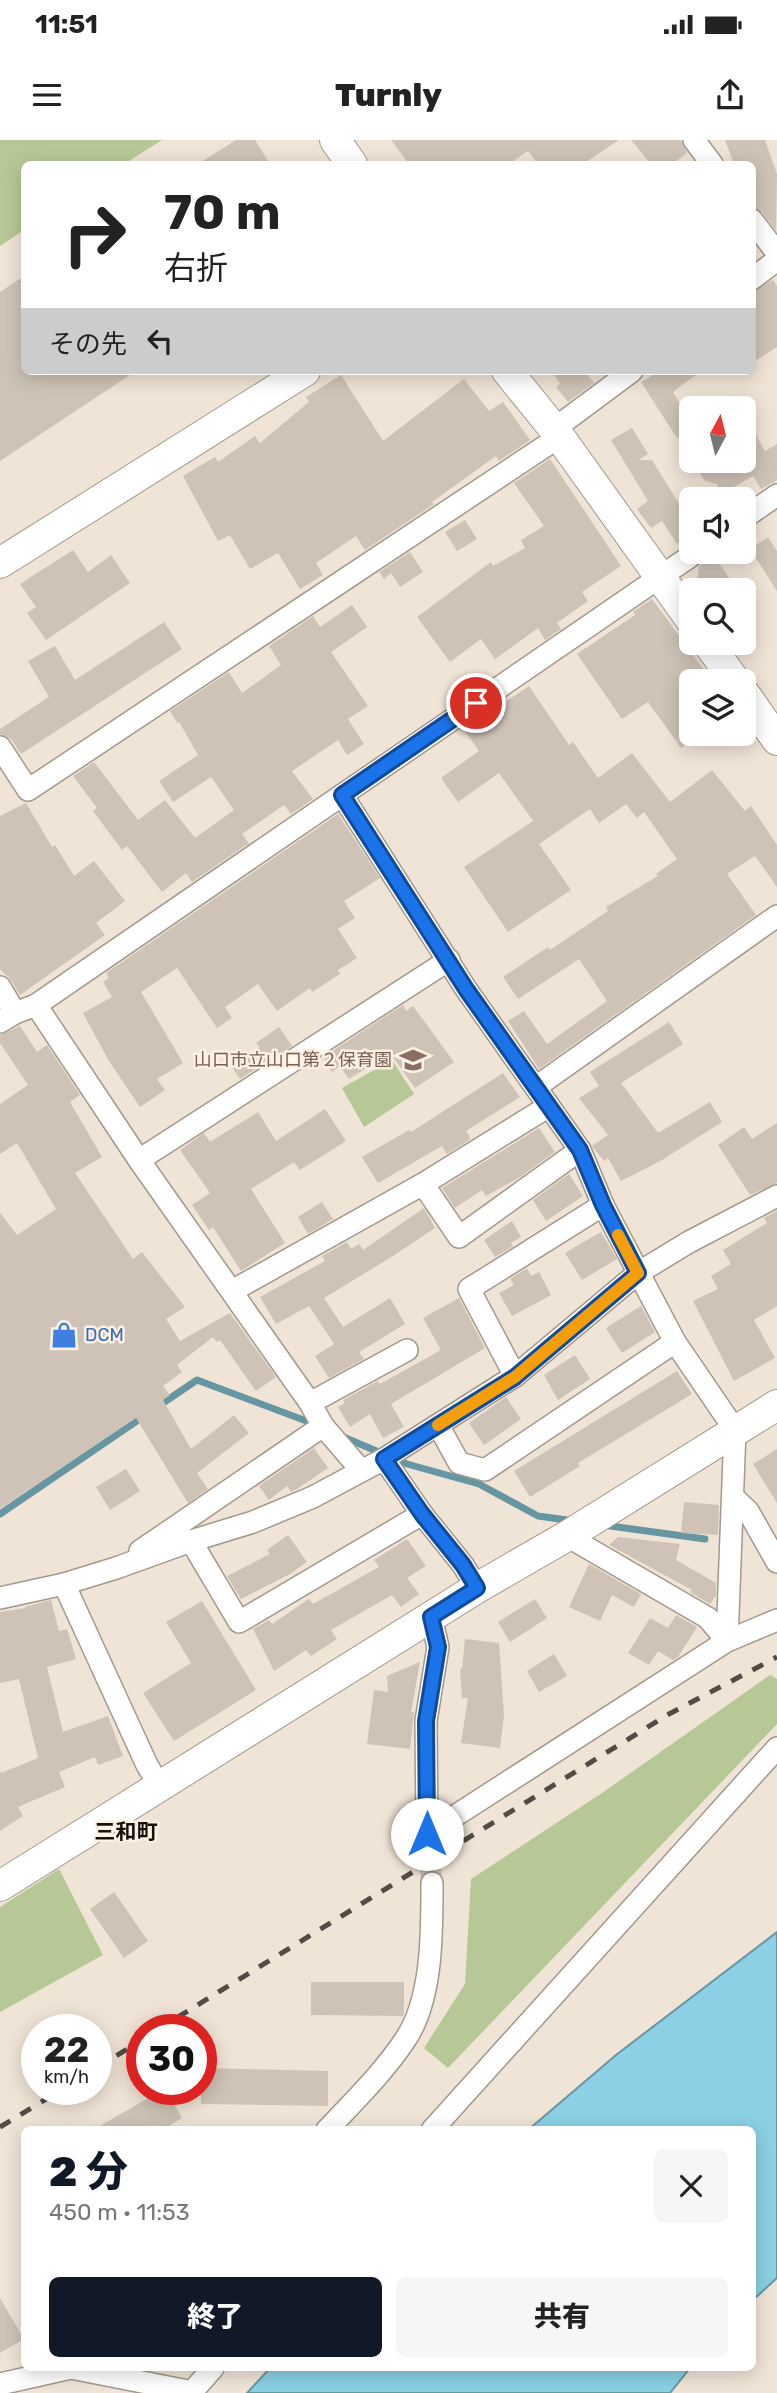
<!DOCTYPE html>
<html lang="ja">
<meta charset="utf-8">
<style>
:root{--surface:#fff;--page:#f6f6f6;--text:#222;--muted:#767676;--accent:#111827}
body{margin:0;font-family:Rubik,"Noto Sans JP",sans-serif;background:var(--page);color:var(--text);height:100vh;display:flex;flex-direction:column;font-size:26px;white-space:nowrap}
*{box-sizing:border-box;margin:0}
p{font-size:23px;color:var(--muted)}
.icon{flex:none;width:38px;height:38px;fill:none;stroke:currentColor;stroke-width:2;stroke-linecap:round;stroke-linejoin:round}
.map{position:relative;flex:1;overflow:hidden}
.panel{position:absolute;left:21px;top:1986px;width:735px;height:245px;display:flex;flex-direction:column;background:var(--surface);border-radius:10px;box-shadow:0 4px 18px #0003}
.panel>*{flex:none}
.top-card{position:absolute;left:21px;top:21px;width:735px;height:214px;border-radius:10px;box-shadow:0 4px 18px #0003;background:#fff;color:var(--text);overflow:hidden}
.needle{width:46px;rotate:7deg}
.buttons{position:absolute;left:679px;top:256px;display:grid;gap:14px}
.buttons a{display:grid;place-items:center;width:77px;height:77px;border-radius:10px;background:var(--surface);box-shadow:0 4px 18px #0003;font-size:35px}
.speed{position:absolute;left:21px;top:1874px;display:flex;gap:14px;font-size:35px;font-weight:700;text-align:center}
.speed>*{display:grid;place-content:center;width:91px;height:91px;border-radius:50%;background:var(--surface);box-shadow:0 4px 18px #0003;line-height:1}
.speed small{font-size:18px;font-weight:400}
.speed .limit{border:10px solid #d22;background:#fff;color:#111}
.pin{position:absolute;display:grid;place-items:center;width:60px;height:60px;color:#fff;margin:-30px;border:4px solid #fff;border-radius:50%;box-shadow:0 2px 7px #0007}
.me{position:absolute;width:77px;margin:-38px;rotate:0deg;stroke-linejoin:round;filter:drop-shadow(0 0 5px #0008)}
.turn{display:flex;align-items:center;gap:24px;height:147px;padding:0 28px;font-size:32px}
.turn .icon{width:91px;height:91px;stroke-width:2.5}
.turn b{display:block;font-size:49px;line-height:60px}
.then{display:flex;align-items:center;height:66px;padding:0 28px;background:#0003;gap:14px;font-size:26px}
.round{display:grid;place-items:center;flex:none;width:74px;height:74px;border-radius:10px;background:var(--page)}
.head{display:flex;align-items:center;justify-content:space-between;height:119px;padding:0 28px}
h1{font-size:42px;font-weight:800;line-height:52px;color:var(--accent)}
.action{display:flex;gap:14px;margin-top:auto;padding:14px 28px}
.action a{flex:1;height:80px;border-radius:10px;background:var(--accent);color:#fff;font-size:28px;font-weight:800;line-height:80px;text-align:center}
.action a+a{background:var(--page);color:var(--text)}
.status{display:flex;justify-content:space-between;align-items:center;height:49px;padding:0 35px;background:var(--surface);direction:ltr}
.status svg{height:19px;fill:currentColor}
header{display:flex;justify-content:space-between;align-items:center;height:91px;padding:0 28px;background:var(--surface);font-size:32px;font-weight:800}
.map>svg:first-child{display:block}
.green{fill:#b7c897}
.water{fill:#8bd0e4;stroke:#6796a3;stroke-width:2}
.lines{fill:none;stroke-linecap:round;stroke-linejoin:round}
.stream{stroke:#6796a3;stroke-width:7}
.building{fill:#cec3b6}
.street-tunnel{stroke:#cfc4b8;stroke-width:21;stroke-dasharray:21 10;stroke-linecap:butt}
.street-casing{stroke:#a3988b;stroke-width:24}
.secondary-casing{stroke:#a3988b;stroke-width:32}
.street{stroke:#fff;stroke-width:21}
.secondary{stroke:#fff;stroke-width:30}
.rail{stroke:#524c45;stroke-width:5;stroke-dasharray:12 12;stroke-linecap:butt}
.route-casing{stroke:#114b97;stroke-width:18}
.route{stroke:#1a73e8;stroke-width:12}
.slow{stroke:#f59e0b;stroke-width:12}
.labels{text-anchor:middle;stroke-width:5;stroke-linejoin:round;paint-order:stroke}
.education-label{font-size:18px;fill:#785e54;stroke:#fdf1e3;text-anchor:end}
.shop-label{font-size:18px;fill:#366cbe;stroke:#fdf1e3;text-anchor:start}
.quarter-label{font-size:21px;font-weight:bold;fill:#14100c;stroke:#fdf1e3}
</style>
<div class="status"><b>11:51</b><svg viewBox="0 0 49 12"><path d="M0 12V9h3v3zM5 12V6h3v6zM10 12V3h3v9zM15 12V0h3v12zM26 1h20v11H26zM47 4h2v5h-2z"/></svg></div>
<header><svg class="icon" aria-label="menu" viewBox="0 0 24 24"><path d="M4 6h16M4 12h16M4 18h16"/></svg>Turnly<svg class="icon" aria-label="share" viewBox="0 0 24 24"><path d="M12 15V3M7 8l5-5 5 5M5 13v7h14v-7"/></svg></header>
<div class="map">
<svg width="777" height="2253" viewBox="0 0 777 2253">
<rect width="100%" height="100%" fill="#f0e4d6"/>
<!-- green -->
<g class="green">
<path d="M0,0H162L124,24H24V90L0,106Z"/>
<path d="M392,920L414,954L364,987L342,948Z"/>
<path d="M770,1535L777,1539V1584L448,1928L424,1908L465,1844L471,1739L602,1653Z"/>
<path d="M59,1729L103,1815L0,1872V1767Z"/>
</g>
<!-- water -->
<g class="water">
<path d="M777,1792V2138L753,2160L752,1990H528L616,1915Z"/>
<path d="M270,2228H690L670,2253H247Z"/>
</g>
<g class="lines">
<!-- stream -->
<g class="stream">
<path d="M157,1267L197,1240L317,1285"/>
<path d="M341,1296L407,1324L479,1344L538,1376L574,1381"/>
<path d="M0,1374L144,1276"/>
<path d="M603,1385L705,1399"/>
</g>
</g>
<!-- building -->
<g class="building">
<path d="M236,0H255L270,24H198Z"/>
<path d="M391,0H619L583,24H538L528,11L509,24H409Z"/>
<path d="M631,0H681L687,13L672,24H651Z"/>
<path d="M725,0H765L777,34L776,91L762,72L752,67V24H734Z"/>
<path d="M24,136V231H136L0,321V152Z"/>
<path d="M773,140L777,146V207L752,223V152Z"/>
<path d="M552,231H584L594,243L568,262L556,247L560,244Z"/>
<path d="M660,231H701L673,252L691,283V290L677,298L641,242Z"/>
<path d="M341,235L383,301L464,239L489,271L503,262L530,300L499,321L496,316L432,362L434,364L365,410L356,396L316,423L323,435L300,449L278,413L250,429L230,395L218,401L183,336L215,317L218,322L255,296L260,303L309,262L306,257Z"/>
<path d="M744,273L765,311L777,304V340L761,349L753,336L722,354L717,344L705,341L691,320H744Z"/>
<path d="M632,288L648,314L638,320H652L691,383V395L677,404L662,381L651,388L637,369L648,361L611,300Z"/>
<path d="M550,319L621,426L582,452L588,461L557,483L561,489L545,500L538,488L495,519L481,499L450,522L417,477L491,422L493,426L525,408L521,400L544,386L514,343Z"/>
<path d="M465,380L477,399L457,411L445,392Z"/>
<path d="M768,397L777,411V451L750,409Z"/>
<path d="M73,410L88,432L111,415L130,443L46,500L27,473L36,467L20,444Z"/>
<path d="M410,412L423,432L400,447L391,433L384,439L379,432Z"/>
<path d="M715,418L738,450H696L699,426Z"/>
<path d="M652,459L712,541H691V593L697,597L681,608L648,562L622,579L577,514L635,475L633,472Z"/>
<path d="M352,465L367,487L331,512L368,566L348,579L364,604L347,615L338,600L292,631L313,659L291,674L284,665L242,694L249,703L192,742L186,733L162,752L127,706L122,710L93,671L97,668L73,636L94,622L138,680L165,660L195,698L234,670L211,637L173,662L159,641L198,615L179,582L177,583L170,571L229,532L242,553L281,525L269,506L313,476L320,487Z"/>
<path d="M164,482L182,509L21,614L11,599L0,594V589L49,557L28,521L55,506L75,540Z"/>
<path d="M529,546L569,605L573,602L598,638L632,613L670,662L712,630L745,671L751,666L777,705V747L755,716L727,734L756,775L539,929L508,881L524,871L547,904L607,861L579,819L518,859L503,837L548,807L550,810L608,771L606,767L658,736L656,734L677,719L644,672L637,678L626,664L599,683L590,669L539,704L571,750L508,792L464,727L533,681L499,633L458,662L441,638L479,611L464,590Z"/>
<path d="M26,663L52,707L55,705L74,736L94,721L125,761L96,783L105,795L20,855L11,840L0,829V676Z"/>
<path d="M338,674L380,738L344,761L355,778L338,789L357,818L338,830L340,834L312,852L310,848L277,871L258,844L225,867L232,878L217,888L177,828L141,852L183,923L157,939L165,950L140,967L109,921L83,873L112,857L103,842L109,838L106,833Z"/>
<path d="M403,865L406,871L413,866L454,922L415,948L390,913L349,939L340,926L332,932L323,917Z"/>
<path d="M669,882L683,904L621,943L658,993L710,962L722,982L662,1020L621,1041L608,1018L604,1021L592,1006L608,995L579,958L599,946L590,932Z"/>
<path d="M20,886L37,912L47,905L80,955L70,962L102,1017L75,1033L133,1119L142,1112L185,1167L166,1179L180,1201L230,1173L276,1237L256,1251L220,1200L217,1202L213,1197L177,1225L182,1232L163,1246L170,1255L163,1260L191,1309L234,1275L249,1293L197,1333L208,1349L188,1363L136,1278L0,1369V1073L17,1095L56,1069L17,1003L0,1014V964L28,945L0,903V895Z"/>
<path d="M279,887L292,906L240,939L232,927L260,907L256,903Z"/>
<path d="M503,933L520,957L466,991L471,999L447,1014L442,1006L378,1043L362,1017L409,990L411,992Z"/>
<path d="M325,969L346,1001L300,1030L294,1022L251,1049L285,1103L241,1131L213,1087L209,1090L192,1065L210,1053L180,1010L204,993L210,1002L258,972L276,1001Z"/>
<path d="M777,983V1043L750,1055L718,1005L744,987L752,999Z"/>
<path d="M539,988L555,1012L520,1037L486,1056L482,1050L455,1068L442,1048Z"/>
<path d="M569,1034L583,1056L546,1081L533,1060Z"/>
<path d="M322,1062L333,1079L308,1094L298,1077Z"/>
<path d="M424,1068L435,1088L393,1116L324,1158L343,1187L390,1158L405,1184L359,1212L364,1219L329,1238L315,1216L334,1204L309,1166L276,1184L260,1157L325,1121L322,1116L347,1102L351,1109L359,1104L363,1110Z"/>
<path d="M777,1071V1166L754,1180L775,1218L734,1241L693,1161L718,1149L711,1136L731,1124L723,1110L767,1083L764,1078Z"/>
<path d="M512,1081L521,1097L511,1103L513,1106L495,1117L484,1100Z"/>
<path d="M601,1092L617,1119L582,1140L565,1113Z"/>
<path d="M527,1128L531,1136L539,1132L551,1155L512,1176L499,1153L514,1145L510,1139Z"/>
<path d="M459,1158L485,1208L391,1264L404,1287L383,1298L370,1274L350,1287L338,1267L345,1263L343,1260L378,1241L380,1244L441,1210L423,1178Z"/>
<path d="M641,1166L655,1192L622,1213L606,1188Z"/>
<path d="M575,1215L590,1239L558,1260L544,1235Z"/>
<path d="M677,1231L692,1254L578,1323L580,1326L530,1357L514,1331Z"/>
<path d="M506,1257L521,1279L484,1305L469,1283Z"/>
<path d="M314,1308L328,1328L297,1349L291,1352L287,1346L269,1360L259,1346Z"/>
<path d="M777,1309V1363L753,1324Z"/>
<path d="M126,1329L140,1351L110,1370L96,1347Z"/>
<path d="M684,1362L719,1365L718,1395L681,1393Z"/>
<path d="M288,1395L307,1422L290,1434L241,1459L227,1436L270,1414L267,1410Z"/>
<path d="M618,1397L680,1404L676,1420L716,1443V1455L710,1464L690,1452L692,1450L609,1405Z"/>
<path d="M407,1399L426,1426L407,1438L419,1454L401,1467L392,1455L331,1490L337,1499L311,1516L306,1510L274,1531L253,1489L269,1480L272,1484L309,1459L313,1464L379,1427L374,1420Z"/>
<path d="M589,1424L641,1454L634,1467L612,1455L600,1481L569,1467Z"/>
<path d="M535,1459L547,1478L510,1502L498,1482Z"/>
<path d="M51,1460L59,1491L67,1489L76,1519L47,1527L63,1592L108,1576L123,1616L98,1625L95,1617L59,1632L65,1647L18,1667L23,1676L0,1691V1631L1,1633L38,1618L19,1539L0,1543V1472L26,1468L25,1467Z"/>
<path d="M202,1461L256,1550L174,1601L143,1553L191,1523L166,1482Z"/>
<path d="M676,1475L697,1487L678,1517L673,1520L658,1511L649,1525L628,1513L650,1478L668,1488Z"/>
<path d="M465,1499L499,1503L504,1576L500,1608L461,1603L468,1558H462L460,1529H462Z"/>
<path d="M554,1514L567,1536L539,1552L527,1531Z"/>
<path d="M420,1522L411,1572H414L410,1609L367,1604L374,1550L388,1552L387,1536Z"/>
<path d="M114,1752L148,1801L124,1818L90,1769Z"/>
<path d="M311,1842H404V1873L403,1876L311,1875Z"/>
<path d="M201,1928L328,1931V1966L201,1964Z"/>
<path d="M162,1950H166L182,1978L162,1990H93Z"/>
<path d="M0,2158L24,2199L0,2213Z"/>
</g>
<g class="lines">
<!-- street-tunnel -->
<path class="street-tunnel" d="M427,1694L432,1743"/>
<!-- street casing -->
<g class="street-casing">
<g id="street">
<path d="M694,0L712,24"/>
<path d="M752,80L777,113"/>
<path d="M752,139L777,120"/>
<path d="M554,289L632,231"/>
<path d="M744,378L777,355"/>
<path d="M0,607L28,650L559,297"/>
<path d="M342,655L466,849L580,1010L603,1065L675,1202L735,1290L727,1501L427,1694"/>
<path d="M0,847L15,873"/>
<path d="M36,865L139,1020L310,1263L323,1286L361,1330"/>
<path d="M0,882L15,873L36,865L698,411"/>
<path d="M536,947L777,776"/>
<path d="M139,1020L449,820"/>
<path d="M423,1044L459,1097L580,1010"/>
<path d="M232,1151L423,1044L549,966"/>
<path d="M515,1236L469,1149L603,1065"/>
<path d="M310,1263L407,1210"/>
<path d="M438,1285L459,1323L485,1330L675,1202"/>
<path d="M384,1319L422,1374L463,1425L477,1448"/>
<path d="M734,1358L748,1371L777,1422"/>
<path d="M567,1396L708,1478L727,1501L777,1480"/>
<path d="M191,1401L239,1482L422,1374"/>
<path d="M140,1411L323,1286"/>
<path d="M64,1444L147,1625L159,1645"/>
<path d="M0,1458L64,1444L116,1428L191,1401L253,1382L313,1357L384,1319L515,1236L638,1133L689,1102L777,1056"/>
<path d="M427,1694L426,1581L438,1507L431,1477"/>
<path d="M327,1990C354,1961 383,1933 405,1900C433,1859 432,1791 432,1743"/>
<path d="M432,1990L777,1608"/>
<path d="M71,2228L193,2252"/>
<path d="M0,2244L71,2228"/>
<path d="M191,2253L213,2228"/>
</g>
</g>
<!-- secondary casing -->
<g class="secondary-casing">
<g id="secondary">
<path d="M335,0L352,24"/>
<path d="M507,231L554,289L691,480"/>
<path d="M0,423L305,231"/>
<path d="M707,502L735,541"/>
<path d="M744,553L777,600"/>
<path d="M0,1746L477,1448L567,1396L777,1265"/>
</g>
</g>
<!-- street -->
<use href="#street" class="street"/>
<!-- secondary -->
<use href="#secondary" class="secondary"/>
<!-- rail -->
<g class="rail">
<path d="M157,1890L669,1574L777,1517"/>
<path d="M96,1928L142,1900"/>
<path d="M0,1987L61,1950"/>
</g>
</g>
<g class="lines">
<!-- route casing -->
<g class="route-casing">
<path id="route" d="M427,1694L426,1581L438,1507L431,1477L477,1448L463,1425L422,1374L384,1319L515,1237L638,1133L603,1065L580,1010L466,849L342,655L476,563"/>
</g>
<!-- route -->
<use href="#route" class="route"/>
<!-- slow -->
<path class="slow" d="M438,1285L515,1237L638,1133L618,1095"/>
</g>
<!-- icons -->
<defs>
<g id="school-bare" transform="scale(2.1)"><path d="M0-5L7-2L0 1L-7-2ZM-4 1L0 2.5L4 1V4Q0 6-4 4Z" fill="#8d6e63" stroke="#fdf1e3" stroke-width="2.5" paint-order="stroke"/></g>
<g id="shop-bare" transform="scale(2.1)"><path d="M-5-2.5h2.3a2.7 3.5 0 0 1 5.4 0H5L5.5 6h-11ZM-1.5-2.5h3a1.5 2.3 0 0 0-3 0Z" fill="#3f7fe0" stroke="#fdf1e3" stroke-width="2.5" paint-order="stroke"/></g>
</defs>
<g fill-rule="evenodd">
<use href="#school-bare" x="413" y="920"/>
<use href="#shop-bare" x="64" y="1195"/>
</g>
<g class="labels">
<!-- education labels -->
<g class="education-label">
<text x="392" y="926">山口市立山口第２保育園</text>
</g>
<!-- shop labels -->
<g class="shop-label">
<text x="85" y="1201">DCM</text>
</g>
<!-- quarter labels -->
<g class="quarter-label">
<text x="126" y="1699">三和町</text>
</g>
</g>
</svg>
<div class="buttons">
<a><svg class="needle" viewBox="-14 -14 28 28"><path d="M0-13l5 13h-10z" fill="#e53935"/><path d="M0 13l5-13h-10z" fill="#767676"/></svg></a>
<a><svg class="icon" aria-label="sound" viewBox="0 0 24 24"><path d="M4 9h4l5-4v14l-5-4H4zM17 9q2 3 0 6"/></svg></a>
<a><svg class="icon" aria-label="search" viewBox="0 0 24 24"><circle cx="10" cy="10" r="6"/><path d="M15 15l6 6"/></svg></a>
<a><svg class="icon" aria-label="layers" viewBox="0 0 24 24"><path d="M12 4l9 5-9 5-9-5zM3 14l9 5 9-5"/></svg></a>
</div>
<div class="speed"><div>22<small>km/h</small></div><div class="limit">30</div></div>
<div class="pin" style="left:476px;top:563px;background:#d93025"><svg class="icon" aria-label="arrive" viewBox="0 0 24 24"><path d="M6 21V4h12l-3 4 3 4H6"/></svg></div>
<svg class="me" style="left:427px;top:1694px" viewBox="-20 -20 40 40"><circle r="19" fill="#fff"/><path d="M0-13L10 11 0 6-10 11z" fill="#1a73e8"/></svg>
<div class="top-card">
<div class="turn"><svg class="icon" aria-label="right" viewBox="0 0 24 24"><path d="M7 20v-9h11M14 6l5 5-5 5"/></svg><div><b>70 m</b>右折</div></div>
<div class="then">その先<svg class="icon" aria-label="left" viewBox="0 0 24 24"><path d="M17 20v-9H6M10 6l-5 5 5 5"/></svg></div>
</div>
<section class="panel">
<div class="head"><div><h1>2 分</h1><p>450 m · 11:53</p></div><a class="round"><svg class="icon" aria-label="close" viewBox="0 0 24 24"><path d="M6 6l12 12M18 6L6 18"/></svg></a></div>
<div class="action"><a>終了</a><a>共有</a></div>
</section>
</div>
